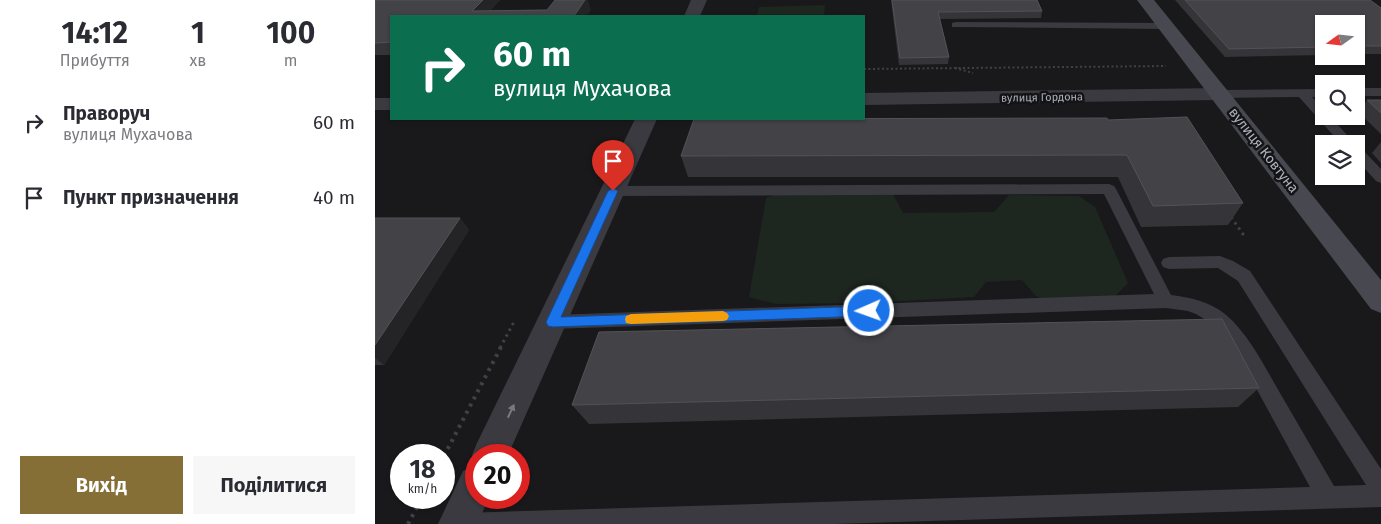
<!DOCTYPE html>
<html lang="uk">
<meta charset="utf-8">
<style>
:root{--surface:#fff;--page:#f7f7f7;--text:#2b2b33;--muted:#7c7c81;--accent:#856f36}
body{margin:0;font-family:"Fira Sans",sans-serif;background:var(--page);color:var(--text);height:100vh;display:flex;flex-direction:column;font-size:19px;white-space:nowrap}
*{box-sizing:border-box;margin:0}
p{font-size:16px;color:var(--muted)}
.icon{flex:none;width:28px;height:28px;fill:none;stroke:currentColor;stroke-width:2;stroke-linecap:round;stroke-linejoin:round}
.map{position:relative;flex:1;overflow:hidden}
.sheet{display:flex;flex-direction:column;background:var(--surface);width:375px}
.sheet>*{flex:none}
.hud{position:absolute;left:15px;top:15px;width:475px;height:105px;border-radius:0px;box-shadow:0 1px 4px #0004;background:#0b6e4f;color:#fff;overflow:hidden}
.needle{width:32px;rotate:255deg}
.controls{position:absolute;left:940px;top:15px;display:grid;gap:10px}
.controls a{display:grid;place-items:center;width:50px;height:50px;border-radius:0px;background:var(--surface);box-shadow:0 1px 4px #0004;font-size:25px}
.speed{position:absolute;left:15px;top:444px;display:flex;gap:10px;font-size:25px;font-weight:700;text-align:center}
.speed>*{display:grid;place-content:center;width:65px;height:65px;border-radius:50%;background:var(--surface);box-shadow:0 1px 4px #0004;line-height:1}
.speed small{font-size:12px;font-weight:400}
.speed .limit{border:8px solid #d22;background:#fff;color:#111}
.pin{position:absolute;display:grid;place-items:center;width:42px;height:42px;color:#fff;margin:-51px -21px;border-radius:50% 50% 50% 0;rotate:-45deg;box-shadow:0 0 5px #0007}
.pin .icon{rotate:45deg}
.me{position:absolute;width:55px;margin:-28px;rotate:268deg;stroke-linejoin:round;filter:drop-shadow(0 0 4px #0008)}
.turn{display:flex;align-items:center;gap:18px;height:105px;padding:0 20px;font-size:22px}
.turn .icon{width:65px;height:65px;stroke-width:2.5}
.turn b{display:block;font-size:35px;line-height:42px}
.eta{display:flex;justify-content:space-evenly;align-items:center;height:85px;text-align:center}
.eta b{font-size:30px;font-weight:700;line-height:35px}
.action{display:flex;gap:10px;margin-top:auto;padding:10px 20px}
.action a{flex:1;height:58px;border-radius:0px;background:var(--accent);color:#fff;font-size:20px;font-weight:700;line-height:58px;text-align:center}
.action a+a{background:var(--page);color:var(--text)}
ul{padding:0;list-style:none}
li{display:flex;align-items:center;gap:15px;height:75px;padding:0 20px}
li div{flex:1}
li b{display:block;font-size:19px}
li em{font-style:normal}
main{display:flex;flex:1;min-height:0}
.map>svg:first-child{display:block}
.green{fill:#1e2620}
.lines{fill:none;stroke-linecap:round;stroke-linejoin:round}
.path-far2{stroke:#404147;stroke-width:2;stroke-dasharray:2 2.5;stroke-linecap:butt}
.path-far1{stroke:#404147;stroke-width:3;stroke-dasharray:2.5 4;stroke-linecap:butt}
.path{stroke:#404147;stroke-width:4;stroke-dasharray:3 5;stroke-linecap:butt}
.lane{fill:#3a3a40;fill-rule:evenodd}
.street{fill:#3a3a40;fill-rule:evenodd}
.secondary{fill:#484950;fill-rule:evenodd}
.wall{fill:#353539}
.shaded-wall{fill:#242427}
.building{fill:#424247;stroke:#525359}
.oneway{fill:#787a83}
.route{fill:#1a73e8;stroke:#114b97}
.slow{fill:#f59e0b}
.labels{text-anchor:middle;stroke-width:5;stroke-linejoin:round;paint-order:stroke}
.far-street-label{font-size:11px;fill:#abafba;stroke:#141416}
.street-label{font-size:14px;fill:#abafba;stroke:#141416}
</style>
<main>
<section class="sheet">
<div class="eta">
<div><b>14:12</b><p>Прибуття</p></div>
<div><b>1</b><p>хв</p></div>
<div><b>100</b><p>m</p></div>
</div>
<ul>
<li><svg class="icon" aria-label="right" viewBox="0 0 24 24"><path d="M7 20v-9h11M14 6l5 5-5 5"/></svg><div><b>Праворуч</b><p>вулиця Мухачова</p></div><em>60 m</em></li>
<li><svg class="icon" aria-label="arrive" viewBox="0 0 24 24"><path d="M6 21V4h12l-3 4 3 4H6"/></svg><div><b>Пункт призначення</b></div><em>40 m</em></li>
</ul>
<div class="action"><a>Вихід</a><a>Поділитися</a></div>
</section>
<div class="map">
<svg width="1006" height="524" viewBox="0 0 1006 524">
<rect width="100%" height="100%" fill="#19191b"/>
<!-- green -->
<g class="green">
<path d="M450,5L449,16H382L384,7Z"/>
<path d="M402,194H518L528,213L619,212L634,195L704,196L720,207L753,283L737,299L672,302L661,296L647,280L611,282L599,297L490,303L401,304L374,297L391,198Z"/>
</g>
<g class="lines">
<!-- path-far2 -->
<g class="path-far2">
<path d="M580,68L598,73"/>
<path d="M489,69L791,66"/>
</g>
<!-- path-far1 -->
<g class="path-far1">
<path d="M856,217L870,237"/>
<path d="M125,348L140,320"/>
</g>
<!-- path -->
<g class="path">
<path d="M69,456L126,347"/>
<path d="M33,524L47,498"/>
</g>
<!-- lane -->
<g class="lane">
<path d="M581,22L791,23L796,26L791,29L577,27V23Z"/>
<rect x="981" y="88" width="25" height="8"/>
<path d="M949,89V97H937L949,109V116H955L980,144H966L924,97L845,98L839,94L845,90Z"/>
<path d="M981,147L986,148L1006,169V183L1001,181L981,159Z"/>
<path d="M734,184L739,186L741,189L796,295C815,297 835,302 850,314C874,334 889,366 905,393C923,424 941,455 959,486L991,485L863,281L843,268L794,269L788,267L786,263L788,259L794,257L845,256L858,261L875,271L1006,469V507L459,524H76L79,516L87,513L935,487L869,366L848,334L836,323L821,314L813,311L791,308L177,329L171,327L168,322L171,317L177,315L779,294L729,194L238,196L233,194L231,191L233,188L238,186Z"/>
</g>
<!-- street -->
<g class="street">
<path d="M316,0H332L325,16H309Z"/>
<path d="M845,88L852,90L855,94L852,98L845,100L489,105V93Z"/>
<rect x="0" y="98" width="16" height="12"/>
<path d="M260,119H282L133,455H101V465L97,455L102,443Z"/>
<path d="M101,465V498H114L102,524H63L88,471Z"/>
</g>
<!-- secondary -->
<path class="secondary" d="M762,0H779L1006,280V313L996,309Z"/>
</g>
<!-- wall -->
<g class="wall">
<path d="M0,0H125L115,11L216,10L16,16V55H0Z"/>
<path d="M516,0H662L667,11L666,18L565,19L574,57L573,64L524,65Z"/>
<path d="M800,0H995L1006,8V54H981V24H949V55L850,57Z"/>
<path d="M992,100H1006V134L983,112Z"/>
<path d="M733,120L868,203L853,225L766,227L743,177H313L306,156Z"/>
<path d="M1006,142V163L997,153Z"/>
<path d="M0,218H85L94,230L9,365H0Z"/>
<path d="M884,388L863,407L214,424L197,405Z"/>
</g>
<!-- shaded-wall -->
<g class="shaded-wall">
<path d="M108,0H125L110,16L97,11Z"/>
<path d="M210,0H213L216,10L212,16H199Z"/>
<path d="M85,218L94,230L9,365L0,358V345Z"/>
</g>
<!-- building -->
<g class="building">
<path d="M0,0H108L97,11L172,10L180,0H210L199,16H16V42L0,43Z"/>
<path d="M517,0H662L667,11L563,12L574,57L525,58Z"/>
<path d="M810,0H995L1006,8V46H981V24H949V47L854,49Z"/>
<path d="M992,100H1006V113Z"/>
<path d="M812,117L868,203L778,206L752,155L306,156L319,119L732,118L733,120Z"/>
<path d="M0,218H85L0,345Z"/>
<path d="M847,319L884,388L197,405L224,332Z"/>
</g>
<!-- one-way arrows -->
<defs><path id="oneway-solid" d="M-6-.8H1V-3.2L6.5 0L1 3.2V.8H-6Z" transform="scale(1.25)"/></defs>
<use class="oneway" href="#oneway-solid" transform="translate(136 411) rotate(-65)"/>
<!-- route -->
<path class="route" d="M238,188L243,191L186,317L494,306L498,308L500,311L498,315L494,316L178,327L173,326L171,322L233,191Z"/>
<!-- slow -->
<path class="slow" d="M348,311L352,313L354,316L352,320L348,321L256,324L251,323L250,319L251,316L256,314Z"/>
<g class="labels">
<!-- far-street labels -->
<g class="far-street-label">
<text transform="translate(667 97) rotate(-1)" y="4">вулиця Гордона</text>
</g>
<!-- street labels -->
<g class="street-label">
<text transform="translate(889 150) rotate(52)" y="5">вулиця Ковтуна</text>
</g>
</g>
</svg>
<div class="controls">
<a><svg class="needle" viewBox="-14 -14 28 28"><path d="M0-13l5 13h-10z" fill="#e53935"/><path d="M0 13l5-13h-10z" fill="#7c7c81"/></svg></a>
<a><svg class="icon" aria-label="search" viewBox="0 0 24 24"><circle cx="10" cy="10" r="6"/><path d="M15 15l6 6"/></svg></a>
<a><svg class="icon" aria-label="layers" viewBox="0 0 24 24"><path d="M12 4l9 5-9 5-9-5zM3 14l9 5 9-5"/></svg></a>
</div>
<div class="speed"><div>18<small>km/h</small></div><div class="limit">20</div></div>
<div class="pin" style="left:238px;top:191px;background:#d93025"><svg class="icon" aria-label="arrive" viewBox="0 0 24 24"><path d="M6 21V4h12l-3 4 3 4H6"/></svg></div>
<svg class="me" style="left:494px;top:311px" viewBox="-20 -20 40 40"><circle r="17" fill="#1a73e8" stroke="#fff" stroke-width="3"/><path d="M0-11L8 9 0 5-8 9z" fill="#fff"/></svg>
<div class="hud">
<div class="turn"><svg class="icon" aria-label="right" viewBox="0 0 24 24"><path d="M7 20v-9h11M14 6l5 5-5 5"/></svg><div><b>60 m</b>вулиця Мухачова</div></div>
</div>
</div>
</main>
